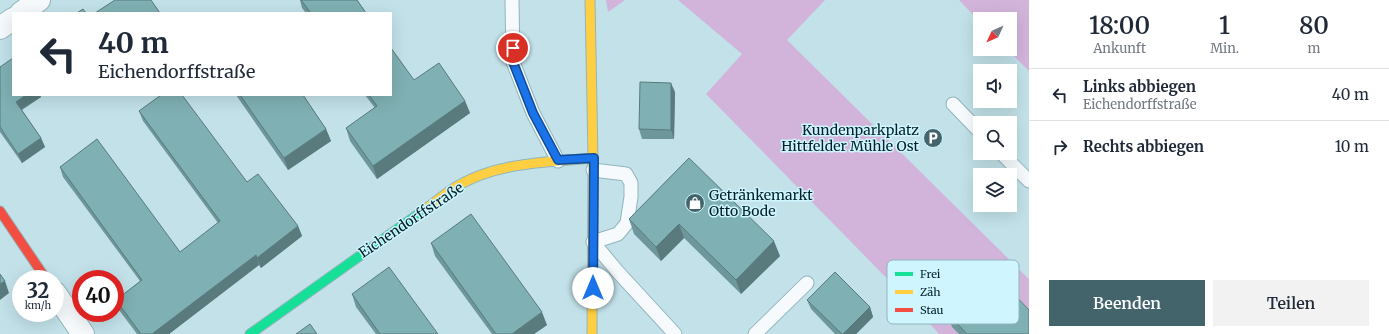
<!DOCTYPE html>
<html lang="de">
<meta charset="utf-8">
<style>
:root{--surface:#fff;--page:#f2f2f3;--text:#1f2937;--muted:#747a83;--line:#e0e1e3;--accent:#44646c}
body{margin:0;font-family:Merriweather,serif;background:var(--page);color:var(--text);height:100vh;display:flex;flex-direction:column;font-size:15px;white-space:nowrap}
*{box-sizing:border-box;margin:0}
p{font-size:13px;color:var(--muted)}
.icon{flex:none;width:22px;height:22px;fill:none;stroke:currentColor;stroke-width:2;stroke-linecap:round;stroke-linejoin:round}
.map{position:relative;flex:1;overflow:hidden}
.sheet{display:flex;flex-direction:column;background:var(--surface);width:360px}
.sheet>*{flex:none}
.banner{position:absolute;left:12px;top:12px;width:380px;height:84px;border-radius:0px;box-shadow:0 4px 16px #0002;background:#fff;color:var(--text);overflow:hidden}
.needle{width:26px;rotate:226deg}
.buttons{position:absolute;left:973px;top:12px;display:grid;gap:8px}
.buttons a{display:grid;place-items:center;width:44px;height:44px;border-radius:0px;background:var(--surface);box-shadow:0 4px 16px #0002;font-size:20px}
.speed{position:absolute;left:12px;top:270px;display:flex;gap:8px;font-size:20px;font-weight:700;text-align:center}
.speed>*{display:grid;place-content:center;width:52px;height:52px;border-radius:50%;background:var(--surface);box-shadow:0 4px 16px #0002;line-height:1}
.speed small{font-size:10px;font-weight:400}
.speed .limit{border:6px solid #d22;background:#fff;color:#111}
.pin{position:absolute;display:grid;place-items:center;width:34px;height:34px;color:#fff;margin:-17px;border:2px solid #fff;border-radius:50%;box-shadow:0 1px 4px #0007}
.me{position:absolute;width:44px;margin:-22px;rotate:0deg;stroke-linejoin:round;filter:drop-shadow(0 0 3px #0008)}
.turn{display:flex;align-items:center;gap:14px;height:84px;padding:0 20px;font-size:18px}
.turn .icon{width:52px;height:52px;stroke-width:2.5}
.turn b{display:block;font-size:28px;line-height:34px}
.eta{display:flex;justify-content:space-evenly;align-items:center;height:68px;text-align:center}
.eta b{font-size:24px;font-weight:600;line-height:28px}
.button{display:flex;gap:8px;margin-top:auto;padding:8px 20px}
.button a{flex:1;height:46px;border-radius:0px;background:var(--accent);color:#fff;font-size:16px;font-weight:600;line-height:46px;text-align:center}
.button a+a{background:var(--page);color:var(--text)}
ul{padding:0;list-style:none}
li{display:flex;align-items:center;gap:12px;height:52px;padding:0 20px;border-top:1px solid var(--line)}
li div{flex:1}
li b{display:block;font-size:15px}
li em{font-style:normal}
main{display:flex;flex:1;min-height:0}
.map>svg:first-child{display:block}
.green{fill:#d2b4db}
.lines{fill:none;stroke-linecap:round;stroke-linejoin:round}
.lane-casing{stroke:#92b5bd;stroke-width:15}
.street-casing{stroke:#92b5bd;stroke-width:24}
.fast-casing{stroke:#92b5bd;stroke-width:11}
.slow-casing{stroke:#92b5bd;stroke-width:11}
.jam-casing{stroke:#92b5bd;stroke-width:11}
.lane{stroke:#f6fafc;stroke-width:13}
.street{stroke:#f6fafc;stroke-width:22}
.fast{stroke:#16e098;stroke-width:9}
.slow{stroke:#ffcf43;stroke-width:9}
.jam{stroke:#f24e42;stroke-width:9}
.wall{fill:#6d979a}
.shaded-wall{fill:#597b7d}
.building{fill:#7fb0b3;stroke:#597b7d}
.route-casing{stroke:#114b97;stroke-width:10}
.route{stroke:#1a73e8;stroke-width:7}
.labels{text-anchor:middle;stroke-width:3;stroke-linejoin:round;paint-order:stroke}
.poi-label{font-size:14px;fill:#002128;stroke:#cff5ff;text-anchor:end}
.street-label{font-size:14px;fill:#002128;stroke:#cff5ff}
.key{fill:#cff5ff;stroke:#91b5be;stroke-width:1}
.key-label{font-size:11px;fill:#002128}
</style>
<main>
<div class="map">
<svg width="1029" height="334" viewBox="0 0 1029 334">
<rect width="100%" height="100%" fill="#c2e1e9"/>
<!-- green -->
<g class="green">
<path d="M606,0H625L608,12Z"/>
<path d="M678,0H825L787,40L1029,279V334H939L913,305L706,94L742,54Z"/>
<path d="M959,0H1029V71L1007,49H1010V19H980V22Z"/>
</g>
<g class="lines">
<!-- lane casing -->
<g class="lane-casing">
<g id="lane">
<path d="M512,0L513,62L533,113L558,161"/>
<path d="M953,104L980,132"/>
<path d="M1001,153L1029,181"/>
<path d="M593,170L626,174L631,183V197L627,223L618,234L593,242L617,271L675,334"/>
<path d="M755,334L807,283"/>
</g>
</g>
<!-- street casing -->
<g class="street-casing">
<g id="street">
<path d="M21,13L39,0"/>
<path d="M0,28L13,19"/>
<path d="M55,293L83,334"/>
</g>
</g>
<!-- fast casing -->
<g class="fast-casing">
<path id="fast" d="M250,334L427,208"/>
</g>
<!-- slow casing -->
<g class="slow-casing">
<g id="slow">
<path d="M590,0L593,158L592,334"/>
<path d="M427,208C438,200 448,191 459,185C500,162 548,162 593,158"/>
</g>
</g>
<!-- jam casing -->
<g class="jam-casing">
<path id="jam" d="M0,211L46,279"/>
</g>
<!-- lane -->
<use href="#lane" class="lane"/>
<!-- street -->
<use href="#street" class="street"/>
<!-- fast -->
<use href="#fast" class="fast"/>
<!-- slow -->
<use href="#slow" class="slow"/>
<!-- jam -->
<use href="#jam" class="jam"/>
</g>
<!-- wall -->
<g class="wall">
<path d="M300,0H357L366,13H306L302,8Z"/>
<path d="M0,67L13,95H40L41,97L22,110L41,138L45,147L22,163L0,132Z"/>
<path d="M414,80L465,101L470,113L377,179L350,141L346,128L375,108L365,95H391Z"/>
<path d="M675,92L674,139H642L639,129Z"/>
<path d="M236,95H303L326,129L331,141L288,170Z"/>
<path d="M139,111L247,182L298,226L302,236L261,268L259,265L169,334H137L119,310L116,300L140,281L63,177L60,167L180,252L218,223L143,121Z"/>
<path d="M689,158L780,256L741,294L684,238L661,261L634,234L629,219Z"/>
<path d="M431,243L547,325L534,334H492L435,256Z"/>
<path d="M352,294L438,334H376L356,307Z"/>
<path d="M807,300L870,307L873,317L856,334H835L811,309Z"/>
<path d="M948,314L1029,334H959L952,327Z"/>
</g>
<!-- shaded-wall -->
<g class="shaded-wall">
<path d="M671,83L675,92L674,139L671,130Z"/>
<path d="M26,95H40L41,97L19,111L16,102Z"/>
<path d="M465,101L470,113L377,179L373,166Z"/>
<path d="M326,129L331,141L288,170L284,158Z"/>
<path d="M41,138L45,147L22,163L18,154Z"/>
<path d="M679,224L684,238L661,261L656,247Z"/>
<path d="M298,226L302,236L261,268L257,258Z"/>
<path d="M774,241L780,256L741,294L736,280Z"/>
<path d="M256,255L259,265L169,334H152Z"/>
<path d="M5,281L9,293L0,300V284Z"/>
<path d="M870,307L873,317L856,334H843Z"/>
<path d="M542,312L547,325L534,334H512Z"/>
</g>
<!-- building -->
<g class="building">
<path d="M115,0H151L160,13H95Z"/>
<path d="M301,0H357L366,13H311Z"/>
<path d="M83,9L86,13H77Z"/>
<path d="M391,48L414,80L439,63L465,101L373,166L346,128L377,106L369,95H391Z"/>
<path d="M13,58V95H26L16,102L41,138L18,154L0,127V67Z"/>
<path d="M640,82L671,83V130L639,129Z"/>
<path d="M161,95H182L247,182L258,174L298,226L257,258L256,255L152,334H141L116,300L142,280L60,167L97,139L180,252L220,221L139,111Z"/>
<path d="M240,95H303L326,129L284,158Z"/>
<path d="M689,158L774,241L736,280L679,224L656,247L629,219Z"/>
<path d="M471,214L542,312L512,334H496L431,243Z"/>
<path d="M389,267L438,334H380L352,294Z"/>
<path d="M992,271L1029,310V334H967L948,314Z"/>
<path d="M835,272L870,307L843,334H842L807,300Z"/>
<path d="M0,274L5,281L0,284Z"/>
<path d="M310,324L317,334H296Z"/>
</g>
<g class="lines">
<!-- route casing -->
<g class="route-casing">
<path id="route" d="M513,48V62L533,113L558,160L594,158L593,288"/>
</g>
<!-- route -->
<use href="#route" class="route"/>
</g>
<!-- icons -->
<defs>
<g id="parking-disc" transform="scale(1)"><circle r="9.5" fill="#44646c" stroke="#cff5ff"/><path d="M-3.5-5.5H1a3.5 3.5 0 0 1 0 7H-1V5.5H-3.5ZM-1-3.4V-.6H.8a1.4 1.4 0 0 0 0-2.8Z" fill="#fff"/></g>
<g id="shop-disc" transform="scale(1)"><circle r="9.5" fill="#44646c" stroke="#cff5ff"/><path d="M-5-2.5h2.3a2.7 3.5 0 0 1 5.4 0H5L5.5 6h-11ZM-1.5-2.5h3a1.5 2.3 0 0 0-3 0Z" fill="#fff"/></g>
</defs>
<g fill-rule="evenodd">
<use href="#parking-disc" x="933" y="138"/>
<use href="#shop-disc" x="695" y="203"/>
</g>
<g class="labels">
<!-- poi labels -->
<g class="poi-label">
<text x="919" y="135">Kundenparkplatz<tspan x="919" dy="16">Hittfelder Mühle Ost</tspan></text>
<text x="709" y="200" text-anchor="start">Getränkemarkt<tspan x="709" dy="16">Otto Bode</tspan></text>
</g>
<!-- street labels -->
<g class="street-label">
<text transform="translate(411 220) rotate(-34)" y="5">Eichendorffstraße</text>
</g>
</g>
<!-- legend -->
<rect x="887" y="260" width="132" height="64" rx="6" class="key"/>
<rect x="895" y="272" width="18" height="4" fill="#16e098"/>
<rect x="895" y="290" width="18" height="4" fill="#ffcf43"/>
<rect x="895" y="308" width="18" height="4" fill="#f24e42"/>
<g class="key-label">
<text x="920" y="278">Frei</text>
<text x="920" y="296">Zäh</text>
<text x="920" y="314">Stau</text>
</g>
</svg>
<div class="buttons">
<a><svg class="needle" viewBox="-14 -14 28 28"><path d="M0-13l5 13h-10z" fill="#e53935"/><path d="M0 13l5-13h-10z" fill="#747a83"/></svg></a>
<a><svg class="icon" aria-label="sound" viewBox="0 0 24 24"><path d="M4 9h4l5-4v14l-5-4H4zM17 9q2 3 0 6"/></svg></a>
<a><svg class="icon" aria-label="search" viewBox="0 0 24 24"><circle cx="10" cy="10" r="6"/><path d="M15 15l6 6"/></svg></a>
<a><svg class="icon" aria-label="layers" viewBox="0 0 24 24"><path d="M12 4l9 5-9 5-9-5zM3 14l9 5 9-5"/></svg></a>
</div>
<div class="speed"><div>32<small>km/h</small></div><div class="limit">40</div></div>
<div class="pin" style="left:513px;top:48px;background:#d93025"><svg class="icon" aria-label="arrive" viewBox="0 0 24 24"><path d="M6 21V4h12l-3 4 3 4H6"/></svg></div>
<svg class="me" style="left:593px;top:288px" viewBox="-20 -20 40 40"><circle r="19" fill="#fff"/><path d="M0-13L10 11 0 6-10 11z" fill="#1a73e8"/></svg>
<div class="banner">
<div class="turn"><svg class="icon" aria-label="left" viewBox="0 0 24 24"><path d="M17 20v-9H6M10 6l-5 5 5 5"/></svg><div><b>40 m</b>Eichendorffstraße</div></div>
</div>
</div>
<section class="sheet">
<div class="eta">
<div><b>18:00</b><p>Ankunft</p></div>
<div><b>1</b><p>Min.</p></div>
<div><b>80</b><p>m</p></div>
</div>
<ul>
<li><svg class="icon" aria-label="left" viewBox="0 0 24 24"><path d="M17 20v-9H6M10 6l-5 5 5 5"/></svg><div><b>Links abbiegen</b><p>Eichendorffstraße</p></div><em>40 m</em></li>
<li><svg class="icon" aria-label="right" viewBox="0 0 24 24"><path d="M7 20v-9h11M14 6l5 5-5 5"/></svg><div><b>Rechts abbiegen</b></div><em>10 m</em></li>
</ul>
<div class="button"><a>Beenden</a><a>Teilen</a></div>
</section>
</main>
